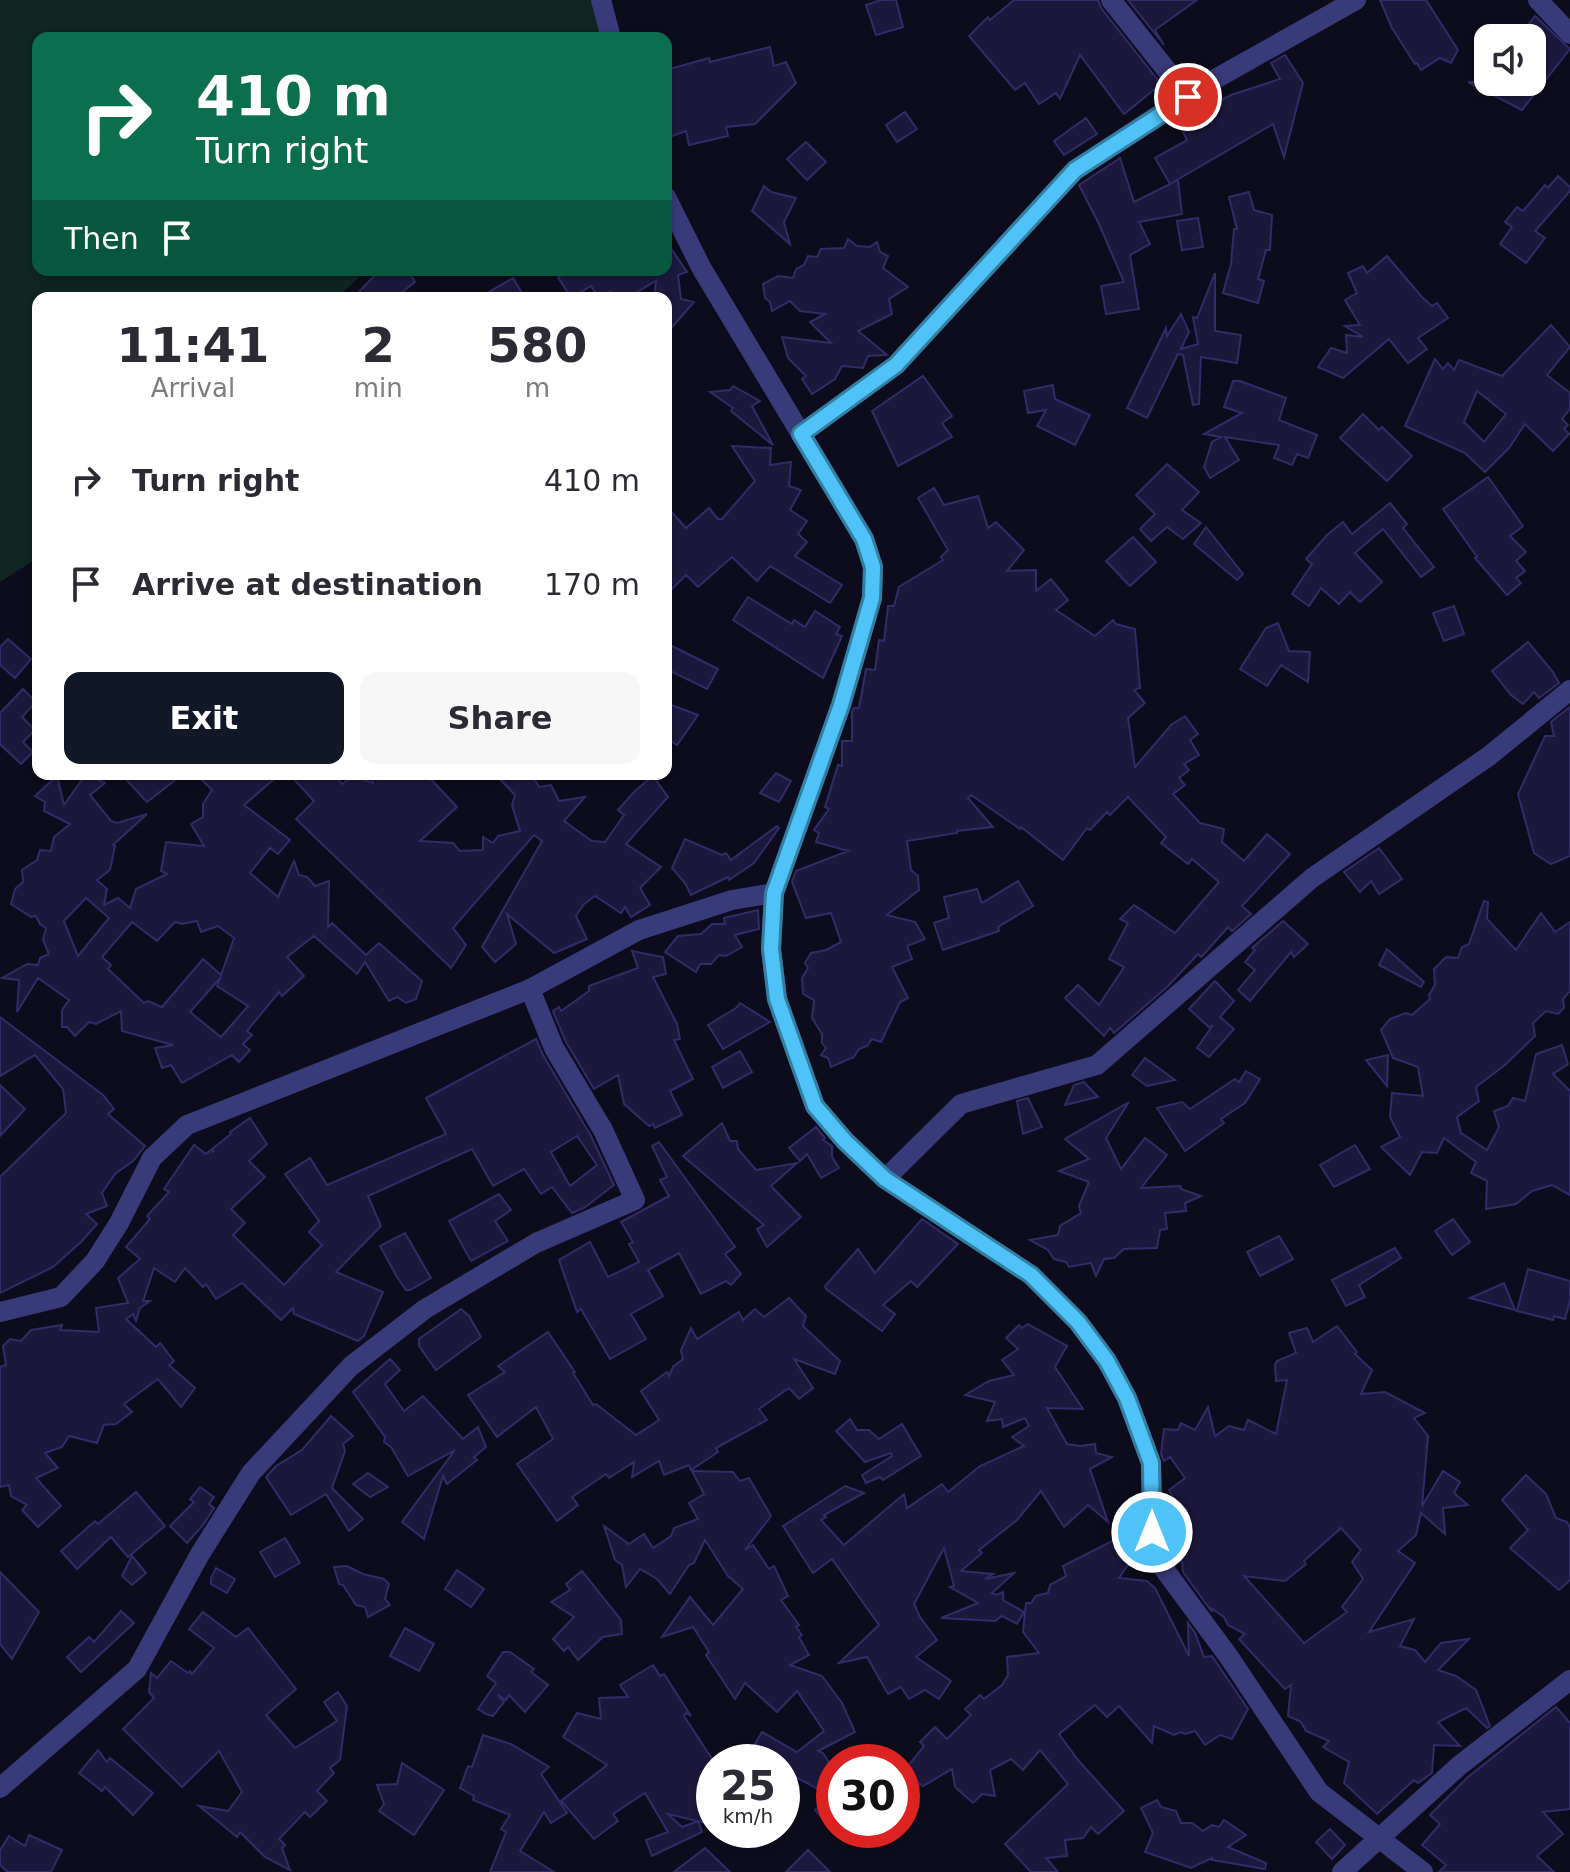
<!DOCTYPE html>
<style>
:root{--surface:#fff;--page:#f7f7f7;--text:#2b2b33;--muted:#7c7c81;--accent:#111827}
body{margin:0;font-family:"DejaVu Sans",sans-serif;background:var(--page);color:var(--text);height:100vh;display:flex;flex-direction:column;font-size:30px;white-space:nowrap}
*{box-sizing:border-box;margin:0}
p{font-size:26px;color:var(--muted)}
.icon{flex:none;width:44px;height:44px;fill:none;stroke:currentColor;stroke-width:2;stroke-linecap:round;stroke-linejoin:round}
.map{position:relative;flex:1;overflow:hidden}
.panel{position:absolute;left:32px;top:292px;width:640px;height:488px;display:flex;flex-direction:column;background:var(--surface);border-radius:16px;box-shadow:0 2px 6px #0004}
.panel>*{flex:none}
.hud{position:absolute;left:32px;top:32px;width:640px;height:244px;border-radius:16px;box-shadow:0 2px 6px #0004;background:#0b6e4f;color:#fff;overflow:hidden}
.fabs{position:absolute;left:1474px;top:24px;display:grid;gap:16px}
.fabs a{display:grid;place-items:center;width:72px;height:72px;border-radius:16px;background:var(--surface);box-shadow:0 2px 6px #0004;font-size:40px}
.speed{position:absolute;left:696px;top:1744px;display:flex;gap:16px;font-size:40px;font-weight:700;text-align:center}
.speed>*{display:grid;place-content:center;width:104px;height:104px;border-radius:50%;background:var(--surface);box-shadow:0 2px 6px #0004;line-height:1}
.speed small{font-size:20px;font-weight:400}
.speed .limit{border:12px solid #d22;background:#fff;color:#111}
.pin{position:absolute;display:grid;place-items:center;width:68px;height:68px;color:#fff;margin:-34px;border:4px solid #fff;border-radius:50%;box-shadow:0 2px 8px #0007}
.me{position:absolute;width:88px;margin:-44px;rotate:0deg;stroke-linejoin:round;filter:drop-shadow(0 0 6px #0008)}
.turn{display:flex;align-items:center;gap:28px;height:168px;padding:0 32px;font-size:36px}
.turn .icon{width:104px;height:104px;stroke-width:2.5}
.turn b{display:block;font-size:56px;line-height:68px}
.then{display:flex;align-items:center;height:76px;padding:0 32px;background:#0003;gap:16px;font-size:30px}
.eta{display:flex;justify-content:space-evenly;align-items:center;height:136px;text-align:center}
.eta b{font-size:48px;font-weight:600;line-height:56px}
.button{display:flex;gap:16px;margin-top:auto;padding:16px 32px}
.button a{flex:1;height:92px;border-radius:16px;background:var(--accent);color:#fff;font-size:32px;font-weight:600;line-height:92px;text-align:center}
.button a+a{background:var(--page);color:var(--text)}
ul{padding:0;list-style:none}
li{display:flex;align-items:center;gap:24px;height:104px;padding:0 32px}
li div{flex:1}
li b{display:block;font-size:30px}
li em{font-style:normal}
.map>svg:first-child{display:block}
.green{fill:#0f2522}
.building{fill:#1c183c;stroke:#312b67;stroke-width:2;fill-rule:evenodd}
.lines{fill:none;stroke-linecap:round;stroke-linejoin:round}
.minor{stroke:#383b79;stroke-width:20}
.route-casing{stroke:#337fa1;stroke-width:20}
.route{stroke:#4fc3f7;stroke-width:14}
</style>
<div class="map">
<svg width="1570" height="1872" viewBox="0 0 1570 1872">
<rect width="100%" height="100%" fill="#0d0c1c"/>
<!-- green -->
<path class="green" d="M0,0H597L606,38H38V270H367L336,298H38V558L0,582Z"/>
<!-- building -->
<g class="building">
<path d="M881,0H896L903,27L876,35L866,5Z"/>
<path d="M1014,0H1098L1101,8L1161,84L1124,114L1080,55L1060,99L1056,93L1039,104L1025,83L1015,90L969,36L988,17L990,20Z"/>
<path d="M1128,0H1197L1155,30L1164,45Z"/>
<path d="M1380,0H1426L1458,50L1451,63L1440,58L1421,70L1417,63L1415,64L1392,28Z"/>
<path d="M1535,16L1570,49L1522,110L1468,82H1532V38H1518Z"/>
<path d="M770,47L774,66L786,62L796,83L755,124L726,127L728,136L689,145L686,131L666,138V70L709,58L710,62Z"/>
<path d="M1285,55L1303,83L1284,157L1273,124L1170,184L1155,158L1187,140L1183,132L1193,127L1188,118L1231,95L1280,79L1271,63Z"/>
<path d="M905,112L917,129L897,142L886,125Z"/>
<path d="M1086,118L1097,134L1064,155L1054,141Z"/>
<path d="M806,142L826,162L807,180L787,159Z"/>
<path d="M1120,158L1134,202L1178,180L1182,214L1139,222L1150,244L1130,255L1139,309L1106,314L1101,286L1124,282L1099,224L1079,185Z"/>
<path d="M1558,176L1570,187V191L1535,231L1545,238L1526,263L1500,244L1512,227L1505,222L1517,207L1523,211L1545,185L1548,188Z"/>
<path d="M764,186L771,192L796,198L784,222L790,244L752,211Z"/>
<path d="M1249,192L1254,210L1272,215L1270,250H1266L1258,279L1264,281L1258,303L1223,293L1231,264L1234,229H1237L1229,197Z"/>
<path d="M1198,218L1203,247L1182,250L1177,221Z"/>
<path d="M848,239L857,246L870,247L877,242L880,252L888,256L883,268L908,287L889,299L892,314L858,331L887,355L868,356L863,368L842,366L835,379L812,394L802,379L806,376L788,358L782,337L831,343L810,322L825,314L800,311L790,301L772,311L770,302L765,298L763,284L778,276L793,278L796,269L804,265L808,256L817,257L821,249L844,248Z"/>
<path d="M666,241L687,272L678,275L681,299L694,302L666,334V298H654L656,281L627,298H615L611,291L599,298L591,286L571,298L558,277L570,270H666Z"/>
<path d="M1387,256L1422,297L1432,306L1437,303L1448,318L1418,338L1427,349L1408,363L1389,339L1343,378L1318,367L1331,348L1347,353L1346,335L1363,337L1345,326L1360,325L1345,300L1357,293L1348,273L1363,266L1367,273Z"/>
<path d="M380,270L409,271L415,282L395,298H353Z"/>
<path d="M1215,273V331L1241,335L1237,363L1201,357L1199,404L1193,405L1183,355L1178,354L1147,418L1127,408L1166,328L1167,336L1181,314L1189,332L1181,349L1198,344L1193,317L1197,318Z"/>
<path d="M513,278L525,298H479Z"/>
<path d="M1551,325L1570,347L1547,375L1570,393V409L1562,419L1568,425L1564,429L1569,434L1553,451L1525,424L1509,448L1485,472L1465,453L1405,426L1435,359L1443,369L1448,363L1454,370L1459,360L1502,376ZM1477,391L1506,414L1484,442L1464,422Z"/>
<path d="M923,376L952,416L942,423L952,437L898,466L872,411Z"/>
<path d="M1233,381H1240L1286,398L1279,420L1317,435L1308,458L1297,454L1292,465L1274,458L1279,445L1225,437L1239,460L1210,478L1204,467L1212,442L1221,437L1204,434L1242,413L1224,407Z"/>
<path d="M1053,385L1055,399L1090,415L1075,445L1037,426L1046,410L1028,413L1024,391Z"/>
<path d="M733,386L760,401L752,406L773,445L731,411L733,408L710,392L730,390Z"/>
<path d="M1363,414L1379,430L1382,427L1412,456L1387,481L1340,438Z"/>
<path d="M732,446L771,448L770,465L791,462L789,486L801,490L790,510L807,521L798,534L807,542L795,556L842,585L830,603L770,566L757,581L732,557L698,587L686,575L666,595V506L686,528L709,508L718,519H722L755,481Z"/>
<path d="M1167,464L1199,492L1182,510L1201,523L1183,539L1167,527L1151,541L1140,529L1155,514L1136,495Z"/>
<path d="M1488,477L1523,526L1510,536L1526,552L1516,561L1525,571L1516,578L1521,583L1507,595L1475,558L1477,557L1443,509Z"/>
<path d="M934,488L944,505L978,496L988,528L996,522L1024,550L1007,571L1036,570V591L1051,579L1068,600L1056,610L1095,636L1113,620L1116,624L1135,629L1140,688L1134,690L1145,703L1128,718L1135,767L1171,725L1185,716L1198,734L1190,740L1199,755L1184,764L1189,770L1179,778L1185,785L1173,794L1200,823L1224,829L1222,842L1244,861L1267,834L1290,854L1242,906L1251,914L1232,931L1228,927L1204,954L1201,957L1198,954L1168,986L1114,1033L1110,1028L1104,1036L1065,998L1078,985L1099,1005L1124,967L1109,959L1128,923L1120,919L1134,905L1175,933L1219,882L1192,859L1188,864L1161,843L1166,837L1128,797L1110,815L1107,812L1090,830L1087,828L1063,860L1021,827L1020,829L971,795L968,798L993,827L957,831V833L907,841L911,870L918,876L919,890L887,915L915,922L925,939L907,946L912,959L892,967L908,998L900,1002L881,1042L872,1039L867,1046L859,1049L854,1057L831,1067L828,1058L821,1055L826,1048L822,1043V1034L812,1018L814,1000L803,994L802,978L808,968L805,963L811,953L826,950L841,942L831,913L806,918L792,882L796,871L848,851L816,842L819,833L814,830L829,809L825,807L838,765L842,766V741H852V712L854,708H859L866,669L875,670L879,640L884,641L888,606H894L899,587L943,560L941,557L948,550L918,498Z"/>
<path d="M1390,503L1407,524L1403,528L1434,567L1421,577L1383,529L1355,553L1382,582L1360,602L1350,592L1339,604L1321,588L1309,606L1292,594L1312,564L1306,559L1327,535L1343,522L1352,534Z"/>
<path d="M1206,527L1243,574L1237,580L1194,544Z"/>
<path d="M1133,537L1156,562L1130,586L1106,561Z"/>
<path d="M748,597L792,624L794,620L805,627L815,611L840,627L836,634L842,636L823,678L733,620Z"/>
<path d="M1454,606L1464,634L1444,641L1433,613Z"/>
<path d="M1278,623L1289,651L1310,652L1308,682L1281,665L1267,686L1240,669L1266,628Z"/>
<path d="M8,639L31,659L15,678L0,665V647Z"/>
<path d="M1528,642L1553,672L1559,683L1539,698L1534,692L1523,704L1511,695L1492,671Z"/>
<path d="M666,643L718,669L707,689L666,669Z"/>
<path d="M23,689L36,702L22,717L35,730L23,742L33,752L21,764L0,744V713Z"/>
<path d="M666,703L698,715L677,745L666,737Z"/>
<path d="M1570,707V856L1551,864L1534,853L1518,794L1545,736H1554L1551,722Z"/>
<path d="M776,773L791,781L779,802L760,793Z"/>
<path d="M86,774L105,783L90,795L111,821L117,823L147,814L113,845L115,846L110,870L97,880L107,889L104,905L118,898L130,908L136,889L167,874L161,871L166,842L204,846L191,824L203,817V804L212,790L196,774H280L244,805L290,840L278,854L270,848L250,873L278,897L294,861L299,875L307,877L315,886L329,881L328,927L332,923L366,955L379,943L422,981L416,999L406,1003L397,997L389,1001L365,962L357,974L314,936L287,957L304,976L282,996L279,992L247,1031L252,1035L243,1044L250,1050L239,1062L232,1055L182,1083L171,1065L162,1068L155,1048L173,1045L122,1031L121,1011L96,1024L89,1022L75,1036L67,1027H62V1010L69,1000L38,978L17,1012L19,980L2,978L27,964L38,965L40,958L49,954L43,940L46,928L40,924L36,916L31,917L11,904L15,889L23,882L22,870L37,860L40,850L51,851L54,837L70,824L44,811L45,802L35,796L57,776L64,805ZM86,898L109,918L78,956L64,921ZM197,921L201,932L218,926L234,938L221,975L203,959L162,1007L148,1001L144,1003L108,969L111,965L102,957L132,922L157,941L175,922L182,924ZM221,977L217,986L248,1006L221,1037L190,1012Z"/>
<path d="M121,774H183L147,802Z"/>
<path d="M289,774H333L342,784L353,777L373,783L371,774H426L457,807L420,841L453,843L460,851L483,850V837L493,843L498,836L520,831L512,805L515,795L495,774H522L535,780L539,787L551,785L559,801L585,797L564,821L592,841L605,842L624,815L618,810L636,790L653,776L668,797L626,844L661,867L640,888L650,905L631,917L625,907L621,913L595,896L584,904L576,916L587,939L554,953L507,914L516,944L495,962L482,947L542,841L534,835L453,928L466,945L451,968L296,819L314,801Z"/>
<path d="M777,826L779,828L754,863L729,880L728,877L691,895L685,883L672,868L685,839L722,855L726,853L731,860Z"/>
<path d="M1379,848L1402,879L1379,894L1371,881L1360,892L1344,872Z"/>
<path d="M1018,881L1033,906L998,927L999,931L943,950L934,923L949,918L944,897L977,889L982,903Z"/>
<path d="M1484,901L1488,902L1487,919L1516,950L1541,913L1555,932L1570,922V991L1563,999L1564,1008L1558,1014L1546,1011L1533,1023L1535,1036L1505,1065L1476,1087L1479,1101L1457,1117L1461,1133L1487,1150L1499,1127L1494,1111L1508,1106L1513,1098L1525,1101L1536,1054L1562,1045L1568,1064L1553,1074L1570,1091V1195L1552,1185L1532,1191L1516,1204L1486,1209L1487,1181L1471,1173L1476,1162L1444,1138L1437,1153L1422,1152L1410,1175L1381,1147L1400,1137L1390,1117L1392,1093L1423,1096L1418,1067L1393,1058L1381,1030L1390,1019L1406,1013L1412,1015L1430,999L1429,995L1435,985L1434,969L1446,957L1458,958L1462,947L1469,944Z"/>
<path d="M758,910L759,929L735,935L742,947L726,956L719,955L711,964H700L696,972L665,952L678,936L701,934L712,924H725L724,918Z"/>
<path d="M1283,921L1308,944L1294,957L1291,952L1250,1001L1238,990L1255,970L1245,962L1255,950L1252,948Z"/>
<path d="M1387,949L1424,982L1421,987L1379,965Z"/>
<path d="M632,951L663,957L666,974L653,977L677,1024L680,1039L674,1040L693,1079L670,1091L682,1115L655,1128L653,1124L649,1126L624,1104L618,1075L594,1089L566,1042L553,1011L559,1007L561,1011L589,991V986L638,968Z"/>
<path d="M1215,981L1234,1001L1220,1017L1234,1029L1209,1057L1197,1048L1213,1025L1210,1028L1189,1009Z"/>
<path d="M740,1003L770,1022L723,1049L708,1025L736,1008Z"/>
<path d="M0,1017L103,1095L114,1109L108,1114L145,1146L133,1161L115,1174L102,1193L107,1206L86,1214L97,1224L81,1242L53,1267L0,1293V1177L66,1113L63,1089L35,1055L0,1076Z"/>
<path d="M536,1039L543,1055L591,1136L614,1185L584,1208L572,1213L552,1187L541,1194L524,1169L493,1186L472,1149L368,1196L381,1226L336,1272L383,1292L364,1336L358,1341L294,1314L293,1308L281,1320L242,1283L216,1299L206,1284L203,1287L185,1268L175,1282L154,1268L143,1301H150L140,1308L136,1321L133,1314L126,1319L156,1347L160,1343L174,1361L169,1365L195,1388L181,1407L158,1379L124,1404L132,1412L116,1424L104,1425L97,1443L69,1436L62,1447L45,1453L58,1468L36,1478L61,1506L38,1527L22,1510L27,1505L11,1496L9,1485L0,1487V1367L6,1365L3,1346L10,1339L21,1341L31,1330L62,1325L60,1330L99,1332L96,1308L128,1303L118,1278L140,1259L126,1247L150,1219L147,1216L169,1192L164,1189L194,1145L206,1154L211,1150L214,1152L212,1149L231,1134L230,1132L250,1118L267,1144L249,1161L265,1177L231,1209L245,1223L233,1235L284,1285L322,1245L309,1232L319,1221L285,1174L310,1158L327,1185L446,1134L426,1098ZM577,1136L597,1165L570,1186L551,1152Z"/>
<path d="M740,1051L752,1072L723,1088L712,1067Z"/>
<path d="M1388,1055L1387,1086L1366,1060Z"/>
<path d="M1145,1058L1175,1080L1147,1086L1132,1075Z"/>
<path d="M1246,1071L1260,1079L1245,1103L1221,1119L1224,1123L1185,1151L1157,1108L1182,1102L1190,1109L1235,1079L1239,1082Z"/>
<path d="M1084,1082L1098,1097L1065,1105L1074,1085Z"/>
<path d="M0,1085L25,1109L0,1136Z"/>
<path d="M1028,1098L1042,1127L1023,1134L1017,1101Z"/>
<path d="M1129,1102L1106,1138L1121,1169L1145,1138L1167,1155L1141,1188L1180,1186L1181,1189L1201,1196L1185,1203L1186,1211L1165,1213L1167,1229L1160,1230L1157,1248L1124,1249L1114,1258L1104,1259L1096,1276L1091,1263L1069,1267L1066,1262L1054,1259L1048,1250L1030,1240L1058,1235L1060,1226L1081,1213L1079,1206L1089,1182L1059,1171L1089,1159L1065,1139Z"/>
<path d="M722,1123L730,1141H737L738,1149L756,1170L797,1163L771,1186L801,1217L767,1247L757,1229L764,1225L683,1156Z"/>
<path d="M816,1127L825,1138L823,1140L832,1146V1157L839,1168L821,1178L807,1154L800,1161L789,1148Z"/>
<path d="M659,1142L735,1247L725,1254L741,1274L731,1285L726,1281L701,1294L679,1253L648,1270L663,1296L631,1314L646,1339L610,1359L581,1309L577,1312L559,1260L590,1242L608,1277L639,1262L629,1244L633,1242L621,1222L669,1196L660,1180L667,1177L652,1146Z"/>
<path d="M1355,1145L1370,1169L1334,1187L1320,1165Z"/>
<path d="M499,1194L511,1210L495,1221L508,1241L471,1261L449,1221Z"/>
<path d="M922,1219L958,1244L917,1287L911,1281L883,1305L895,1314L882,1331L826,1289L825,1286L858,1249L875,1273Z"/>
<path d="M1453,1219L1470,1242L1452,1255L1435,1231Z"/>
<path d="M405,1233L431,1278L410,1290H406L397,1277L380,1246Z"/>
<path d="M1279,1236L1293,1259L1260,1276L1247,1252Z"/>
<path d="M1395,1248L1401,1258L1359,1285L1365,1297L1346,1306L1332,1280Z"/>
<path d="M1528,1269L1570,1281V1300L1565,1319L1554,1316L1553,1320L1517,1311Z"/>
<path d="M1504,1283L1515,1310L1470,1298Z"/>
<path d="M789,1298L806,1316L803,1326L840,1361L835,1374L794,1359L813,1388L799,1399L789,1388L759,1409L767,1420L716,1448L718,1452L691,1470L689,1465L664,1475L659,1461L632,1477L634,1462L609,1478L606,1474L572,1497L578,1505L557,1521L517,1464L553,1439L536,1407L497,1437L468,1395L505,1372L498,1366L548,1332L575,1372L573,1373L593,1405L596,1404L636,1435L659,1420L641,1391L667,1372L669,1376L673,1367L683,1359L681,1350L691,1328L697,1339L739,1312L743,1320L755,1309L764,1317Z"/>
<path d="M461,1309L469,1316L481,1337L436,1370L419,1346V1339Z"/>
<path d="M1028,1324L1067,1346L1055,1367L1083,1409L1047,1408L1067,1444L1080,1446L1095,1444L1096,1453L1112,1457L1090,1469L1108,1522L1088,1505L1064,1527L1041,1491L1017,1520L979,1550L982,1553L961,1571L993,1574L985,1579L1014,1573L992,1593L996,1595L1003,1592V1600L1024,1612L1017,1624L1002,1616L995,1621L941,1618L978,1603L950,1587L954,1586L944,1548L914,1604L920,1617L937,1640L916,1657L951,1681L939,1699L925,1690L909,1699L901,1687L888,1694L867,1657L839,1663L879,1625L832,1559L813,1573L783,1526L845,1486L864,1493L824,1515L826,1517L821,1520L844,1545L904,1494L907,1508L942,1484L948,1492L980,1466L1024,1446L1012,1437L1029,1426L1025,1418L1003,1427L1002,1419L987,1421L995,1402L965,1395L989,1381L1014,1375L1002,1360L1018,1349L1006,1338L1019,1325L1022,1328Z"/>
<path d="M1337,1326L1357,1352L1355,1354L1372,1370L1361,1394L1385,1392L1425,1413L1414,1418L1428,1436L1422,1506L1443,1471L1460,1482L1454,1493L1468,1505L1443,1508L1445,1534L1421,1513L1416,1535L1398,1551L1415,1563L1369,1632L1414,1619L1400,1646L1415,1650L1425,1662L1441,1643L1469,1639L1438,1670L1456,1676L1476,1690L1490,1726L1487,1728L1466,1708L1438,1722L1460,1746L1434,1745L1432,1773L1418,1783L1414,1780L1377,1814L1344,1783L1349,1762L1323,1747L1329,1741L1306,1731L1301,1722L1288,1716L1291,1685L1285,1689L1239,1639L1245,1634L1228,1625L1224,1617L1211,1608L1212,1612L1183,1572L1182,1562L1173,1551L1171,1535L1177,1522H1184L1169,1490L1185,1478L1170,1457L1164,1461L1161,1454L1164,1429L1178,1430L1181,1423L1195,1430L1208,1407L1215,1436L1229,1426L1244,1430L1248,1420L1276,1434L1287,1380L1276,1381L1275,1365L1277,1361L1296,1353L1289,1333L1307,1328L1313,1342ZM1341,1528L1361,1550L1352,1562L1363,1579L1342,1607L1347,1612L1304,1643L1244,1576L1285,1581L1306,1564L1304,1561Z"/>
<path d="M390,1359L400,1370L385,1384L404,1411L423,1396L463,1439L478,1427L486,1447L474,1457L477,1460L447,1484L443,1476L424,1539L402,1522L455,1450L408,1476L391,1447L384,1442L385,1437L353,1392Z"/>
<path d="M331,1416L353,1436L343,1444L345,1451L332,1488L363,1519L349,1531L326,1494L291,1515L266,1477L276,1466L302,1450Z"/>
<path d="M850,1419L857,1430H869L879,1439L902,1424L921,1456L883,1480L880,1477L866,1483L862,1475L892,1456L891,1453L865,1462L836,1431Z"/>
<path d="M692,1471L733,1472L740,1481L749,1478L771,1516L745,1550L753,1545L769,1569L774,1566L788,1596L781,1600L799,1625L796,1627L802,1635L799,1637L809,1655L790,1665L822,1676L842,1703L855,1732L818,1751L823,1753L834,1770V1784L820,1790L782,1770V1762H770L751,1751L762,1732L797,1752L824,1731L797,1691L777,1712L745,1683L735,1699L706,1655L709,1652L693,1627L662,1637L690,1597L713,1625L743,1589L728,1576L705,1540L694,1563L689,1565L670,1594L657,1579L640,1569L626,1587L622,1565L615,1560L604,1526L629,1544L644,1534L653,1548L671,1536L674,1528L698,1519L689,1503L704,1494Z"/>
<path d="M368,1473L388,1487L370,1497L353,1484Z"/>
<path d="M1526,1475L1546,1494L1556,1518L1567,1522L1570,1528V1580L1559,1590L1510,1548L1528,1530L1502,1500Z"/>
<path d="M200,1487L214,1497L209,1504L214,1508L203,1525L187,1543L170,1526L194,1502L190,1499Z"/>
<path d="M136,1492L165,1526L128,1557L111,1537L77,1569L61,1551L95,1521L98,1524Z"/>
<path d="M1122,1536L1134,1556L1119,1578L1147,1581L1155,1588L1189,1656L1188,1623L1195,1633L1204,1657L1212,1656L1248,1709L1232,1739L1220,1735L1205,1745L1195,1731L1185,1734L1181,1732L1174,1735L1154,1726L1152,1743L1119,1706L1107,1717L1095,1705L1059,1734L1078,1760L1124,1811L1098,1834L1091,1827L1083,1838L1065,1840L1067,1856L1046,1858L1058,1872H1031L1005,1844L1068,1784L1040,1750L1023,1770L1011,1759L990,1770L995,1796L982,1794L973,1803L955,1787L952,1769L923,1786L904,1771L924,1746L920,1742L935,1727L947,1739L971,1715L965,1709L980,1695L984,1699L1002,1685L1008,1675L1007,1657L1039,1653L1023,1632L1026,1603H1031L1036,1596L1048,1593L1050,1585L1066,1576L1063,1566Z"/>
<path d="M285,1538L300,1563L275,1577L260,1552Z"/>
<path d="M132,1556L146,1573L132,1585L122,1576Z"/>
<path d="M347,1566L363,1574L384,1579L389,1584L385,1599L390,1605L368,1617L365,1607L356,1605L343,1585L339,1584L334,1567Z"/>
<path d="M216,1568L235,1579L227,1593L211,1584V1578Z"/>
<path d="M457,1570L484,1589L471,1607L445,1589Z"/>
<path d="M582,1571L621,1620L622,1634L603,1637L578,1660L568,1647L564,1651L553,1639L574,1617L551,1602L570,1590L566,1584Z"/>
<path d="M0,1572L39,1612L12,1659L0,1644Z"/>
<path d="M121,1611L134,1623L81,1672L67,1657L89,1637L94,1642Z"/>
<path d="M203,1612L236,1637L248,1628L296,1689L266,1715L295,1748L337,1721L324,1702L338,1692L347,1706L340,1760L330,1768L334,1773L317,1791L327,1801L310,1817L305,1812L279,1839L285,1845L282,1848L290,1870L265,1857L240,1832L237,1837L199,1806L228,1811L242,1792L219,1751L182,1787L123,1729L154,1698L149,1692L151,1673L157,1678L171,1661L188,1673L190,1671L192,1674L214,1648L189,1629Z"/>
<path d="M405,1628L434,1644L419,1671L390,1656Z"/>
<path d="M503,1652H510L534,1669L531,1672L548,1685L525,1712L509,1695L506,1700L498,1695L504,1702L493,1716L486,1714L478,1709L496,1683L487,1676Z"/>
<path d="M653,1665L660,1676L664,1674L691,1716L686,1713L684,1716L714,1762L706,1768L697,1793L714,1818V1825L668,1814L682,1827L698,1821L702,1832L652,1856L646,1840L668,1832L645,1793L613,1814L618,1821L594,1839L561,1801L607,1765L563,1737L577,1713L601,1719L599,1698L628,1697L620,1685Z"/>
<path d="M1556,1707L1570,1723V1809L1543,1812L1563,1834L1537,1856L1554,1872H1439L1446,1865L1422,1845L1440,1824L1430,1815L1468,1777Z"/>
<path d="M483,1735L511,1744L549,1767L541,1774L567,1813L551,1823L544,1812L520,1851L554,1872H490L506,1832L501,1829L510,1815L473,1800L474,1796L460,1788L468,1766L472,1767Z"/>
<path d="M98,1750L107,1762L110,1758L153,1793L133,1815L105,1787L102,1791L79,1773Z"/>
<path d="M402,1763L444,1790L414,1835L379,1811L384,1804L377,1785L397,1784Z"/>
<path d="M834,1791V1831L815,1810Z"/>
<path d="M1157,1800L1161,1807L1176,1811L1181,1823H1192L1203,1831L1212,1825L1219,1827L1224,1820L1246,1835L1228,1847L1266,1863L1265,1869L1212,1860V1858L1191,1868L1145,1852L1153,1833L1141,1808Z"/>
<path d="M1330,1829L1345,1845L1332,1859L1316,1842Z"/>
<path d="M29,1835L62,1850L51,1872H8L0,1865V1850L9,1836L25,1846Z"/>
<path d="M705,1848L730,1872H674Z"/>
<path d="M808,1850L830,1872H786Z"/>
</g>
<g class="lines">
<!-- minor -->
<g class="minor">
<path d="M601,0L611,38"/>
<path d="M1111,0L1188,97"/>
<path d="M1538,0L1570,34"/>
<path d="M666,197L702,269L864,539L873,567L872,598L841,705L774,893L771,949L777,999L815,1106L845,1141L885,1179L1031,1275L1078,1322L1107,1361L1127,1398L1151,1463L1153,1515L1150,1550L1229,1657L1319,1792L1423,1872"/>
<path d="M801,434L896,365L1075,170L1201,87L1356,0"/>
<path d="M885,1179L961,1104L1097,1065L1312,878L1489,756L1570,690"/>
<path d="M0,1312L61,1297L95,1261L119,1223L152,1158L187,1125L530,989L639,930L732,900L774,893"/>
<path d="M0,1788L137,1669L200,1554L251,1473L351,1366L425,1309L536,1243L635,1200L603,1130L554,1048L530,989"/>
<path d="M1342,1872L1460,1765L1570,1680"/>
</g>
</g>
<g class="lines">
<!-- route casing -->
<g class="route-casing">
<path id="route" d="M1152,1532L1151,1463L1127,1398L1107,1361L1078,1322L1031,1275L885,1179L845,1141L815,1106L777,999L771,949L774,893L841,705L872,598L873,567L864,539L801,434L896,365L1075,170L1188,97"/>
</g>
<!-- route -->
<use href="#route" class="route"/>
</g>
</svg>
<div class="fabs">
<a><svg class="icon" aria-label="sound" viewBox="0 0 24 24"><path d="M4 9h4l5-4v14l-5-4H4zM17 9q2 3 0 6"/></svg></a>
</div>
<div class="speed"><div>25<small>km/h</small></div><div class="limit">30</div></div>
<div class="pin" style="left:1188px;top:97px;background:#d93025"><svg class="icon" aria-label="arrive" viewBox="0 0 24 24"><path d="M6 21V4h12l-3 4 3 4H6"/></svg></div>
<svg class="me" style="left:1152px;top:1532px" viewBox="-20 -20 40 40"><circle r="17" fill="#4fc3f7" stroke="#fff" stroke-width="3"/><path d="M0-11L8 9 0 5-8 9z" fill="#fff"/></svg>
<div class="hud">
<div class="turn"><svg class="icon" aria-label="right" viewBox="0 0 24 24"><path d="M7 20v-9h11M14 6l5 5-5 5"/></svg><div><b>410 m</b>Turn right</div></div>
<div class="then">Then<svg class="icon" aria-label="arrive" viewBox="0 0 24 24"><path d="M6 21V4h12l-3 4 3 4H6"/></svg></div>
</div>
<section class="panel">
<div class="eta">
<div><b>11:41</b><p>Arrival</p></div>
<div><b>2</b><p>min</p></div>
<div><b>580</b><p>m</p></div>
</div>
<ul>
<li><svg class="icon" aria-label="right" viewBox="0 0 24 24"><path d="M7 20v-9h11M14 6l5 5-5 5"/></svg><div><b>Turn right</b></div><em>410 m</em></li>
<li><svg class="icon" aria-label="arrive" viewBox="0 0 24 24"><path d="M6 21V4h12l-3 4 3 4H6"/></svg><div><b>Arrive at destination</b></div><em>170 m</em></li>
</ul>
<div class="button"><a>Exit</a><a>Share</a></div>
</section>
</div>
